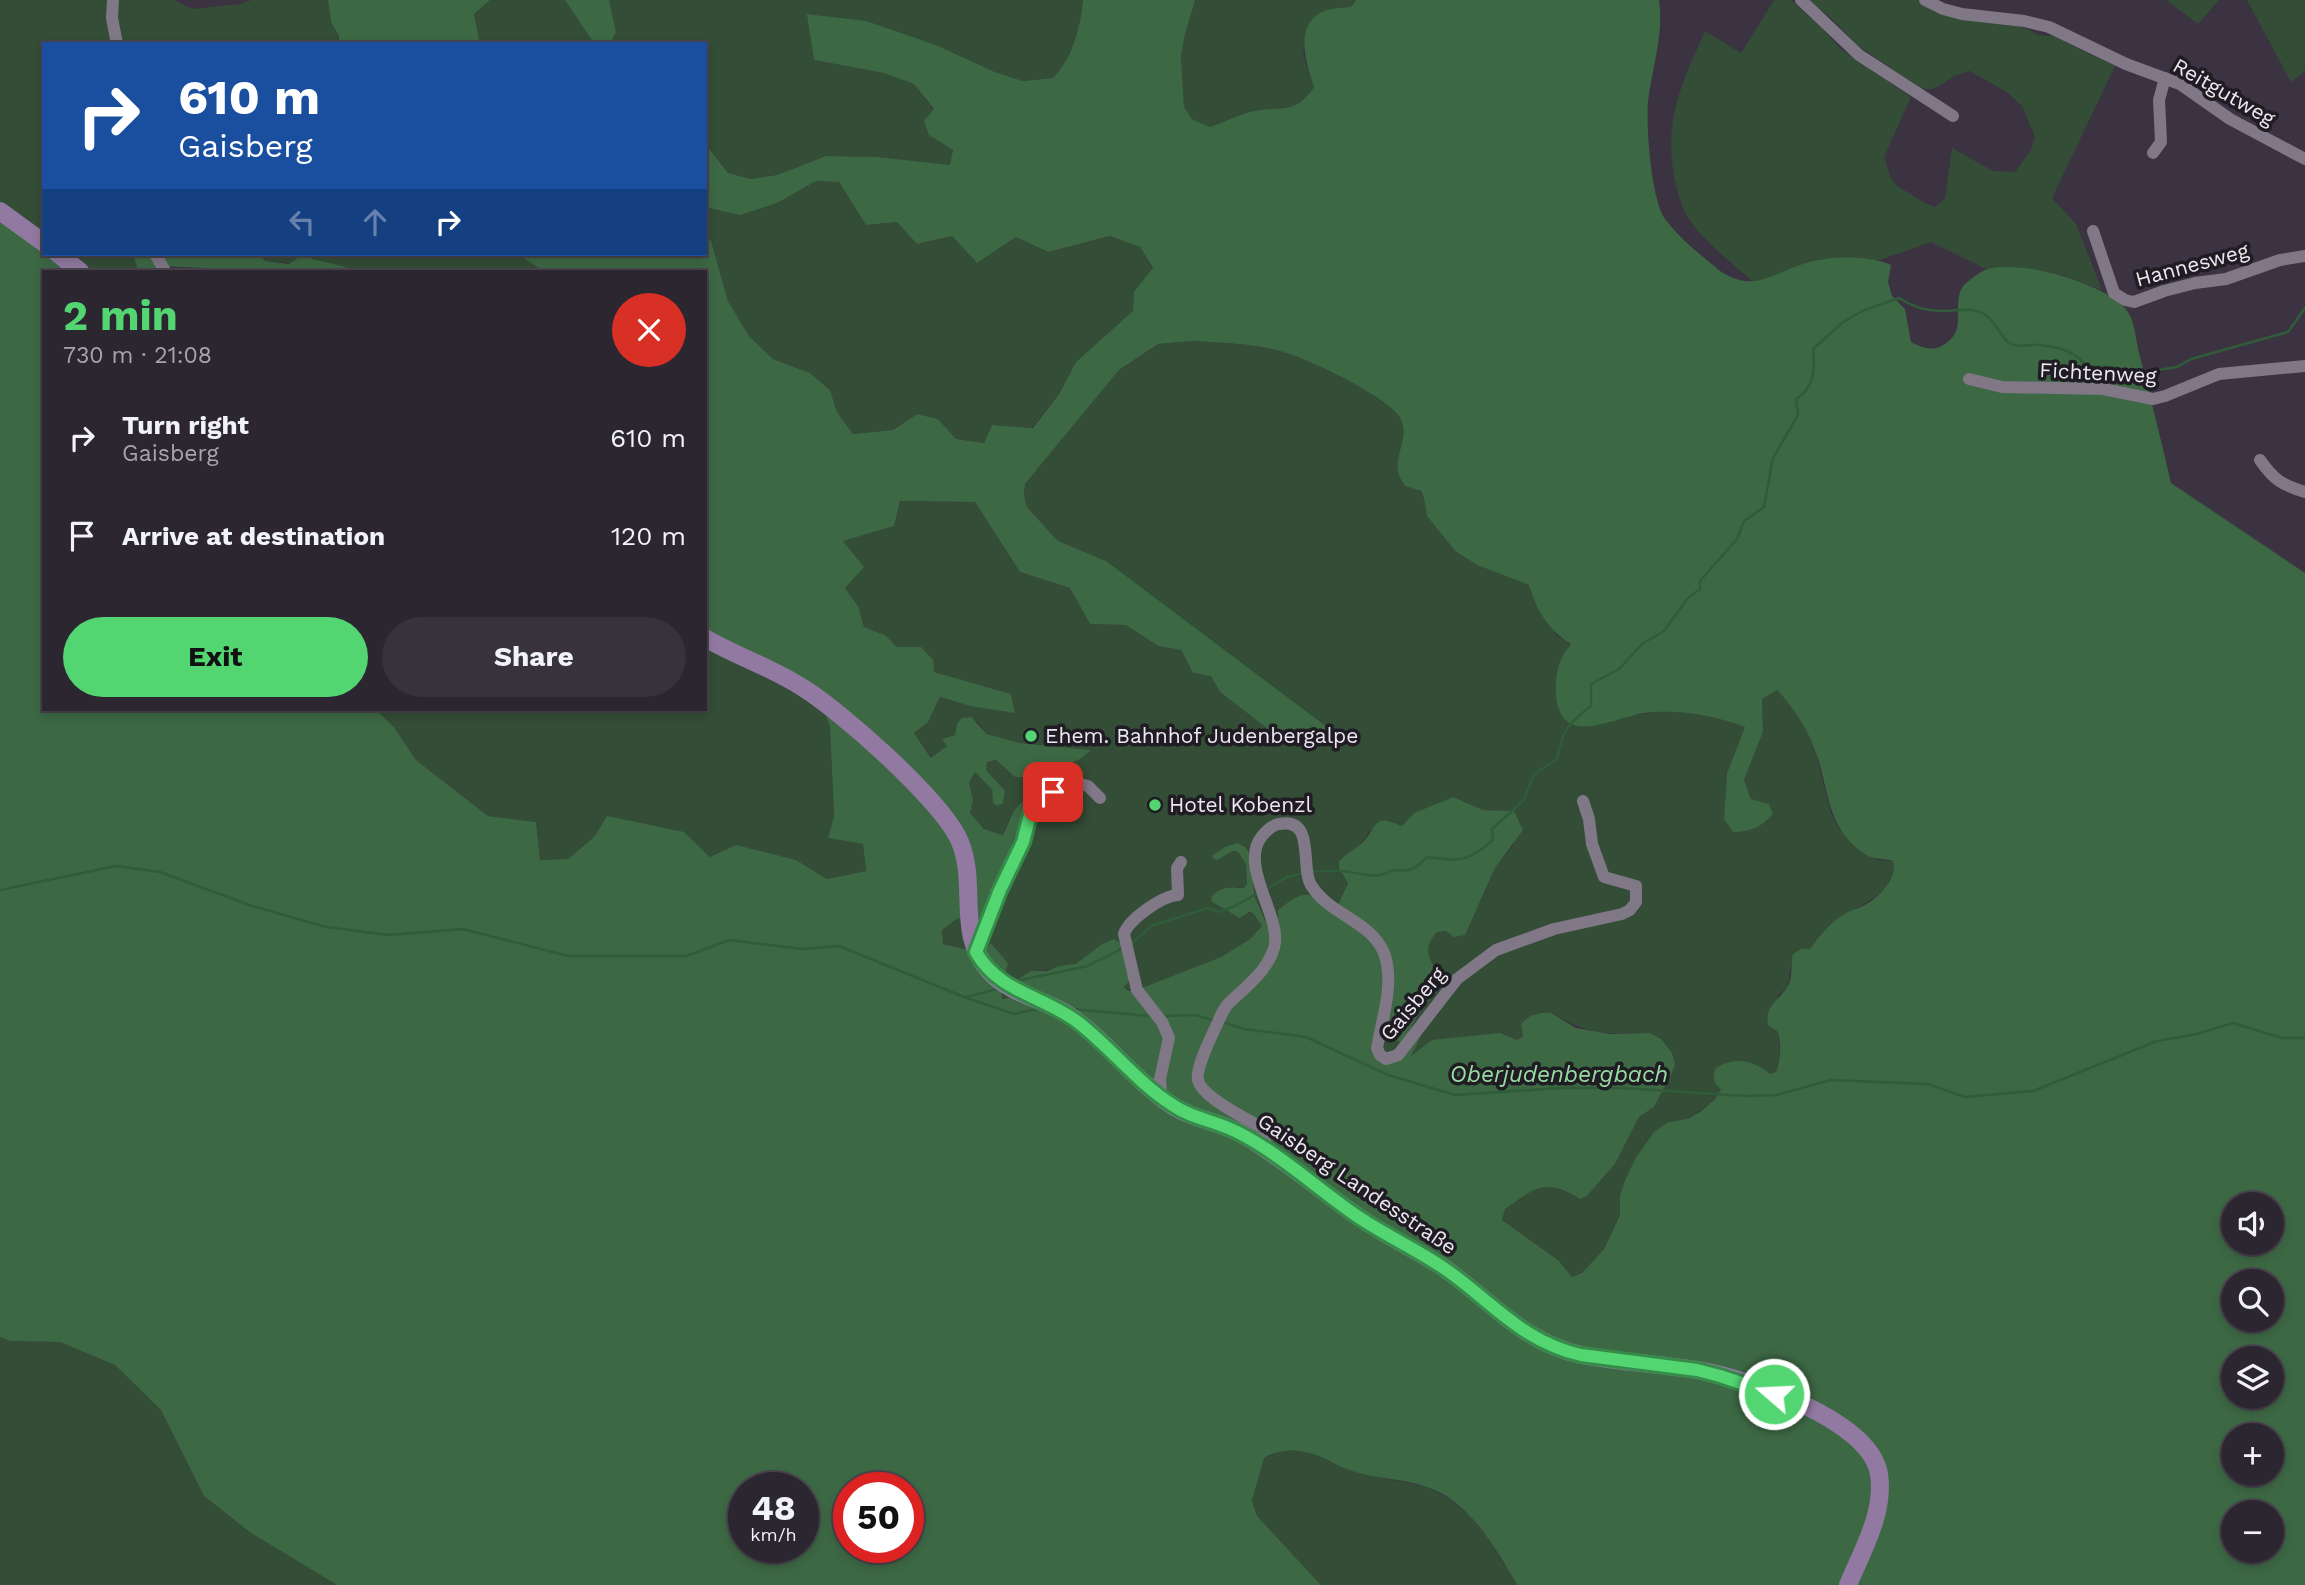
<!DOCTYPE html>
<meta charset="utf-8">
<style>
:root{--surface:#2c2631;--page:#38323d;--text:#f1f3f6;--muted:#a6a5ab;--line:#48434d;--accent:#53d672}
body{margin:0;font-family:"Work Sans",sans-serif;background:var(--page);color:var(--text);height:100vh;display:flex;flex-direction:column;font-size:26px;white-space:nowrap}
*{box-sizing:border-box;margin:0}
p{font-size:23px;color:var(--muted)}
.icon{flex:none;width:38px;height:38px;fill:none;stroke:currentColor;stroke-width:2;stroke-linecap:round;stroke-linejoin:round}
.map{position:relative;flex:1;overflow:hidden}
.details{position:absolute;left:42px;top:270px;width:665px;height:441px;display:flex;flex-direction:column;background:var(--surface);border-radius:0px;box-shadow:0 4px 10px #0003,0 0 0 2px var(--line)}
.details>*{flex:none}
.hud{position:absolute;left:42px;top:42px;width:665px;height:214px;border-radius:0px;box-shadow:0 4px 10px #0003,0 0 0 2px var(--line);background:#1a4fa0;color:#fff;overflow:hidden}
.fabs{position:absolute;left:2221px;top:1192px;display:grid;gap:14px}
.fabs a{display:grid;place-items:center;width:63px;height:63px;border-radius:50%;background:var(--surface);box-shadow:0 4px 10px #0003,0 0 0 2px var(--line);font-size:35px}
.speed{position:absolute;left:728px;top:1472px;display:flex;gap:14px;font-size:35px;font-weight:700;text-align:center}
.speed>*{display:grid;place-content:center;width:91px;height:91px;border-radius:50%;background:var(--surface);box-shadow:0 4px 10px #0003,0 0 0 2px var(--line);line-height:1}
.speed small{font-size:18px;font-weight:400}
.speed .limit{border:10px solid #d22;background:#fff;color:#111}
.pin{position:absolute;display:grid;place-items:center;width:60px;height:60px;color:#fff;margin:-30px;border-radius:14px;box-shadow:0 4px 10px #0006}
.me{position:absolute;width:77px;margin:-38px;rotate:289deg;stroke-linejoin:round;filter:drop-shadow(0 0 5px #0008)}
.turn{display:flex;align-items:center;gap:24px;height:147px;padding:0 21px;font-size:32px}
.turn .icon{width:91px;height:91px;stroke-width:2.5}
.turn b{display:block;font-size:49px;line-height:60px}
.lanes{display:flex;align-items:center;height:66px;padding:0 21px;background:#0003;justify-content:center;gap:35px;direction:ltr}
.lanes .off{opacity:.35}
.round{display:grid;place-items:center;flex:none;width:74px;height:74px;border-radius:37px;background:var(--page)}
.summary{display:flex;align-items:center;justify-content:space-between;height:119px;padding:0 21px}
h1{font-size:42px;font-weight:700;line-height:52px;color:var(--accent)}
.cta{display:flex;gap:14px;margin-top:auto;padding:14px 21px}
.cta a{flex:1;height:80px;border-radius:42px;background:var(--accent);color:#111;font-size:28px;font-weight:700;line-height:80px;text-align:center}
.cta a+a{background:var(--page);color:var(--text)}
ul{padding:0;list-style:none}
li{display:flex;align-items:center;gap:21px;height:98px;padding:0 21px}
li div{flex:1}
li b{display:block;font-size:26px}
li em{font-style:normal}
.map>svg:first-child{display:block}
.green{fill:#334d37}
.forest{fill:#3d6844;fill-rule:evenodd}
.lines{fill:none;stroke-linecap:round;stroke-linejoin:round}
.stream{stroke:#315c39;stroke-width:2.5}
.minor{stroke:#807787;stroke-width:12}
.secondary{stroke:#9179a1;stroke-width:18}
.route-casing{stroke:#368b4a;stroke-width:18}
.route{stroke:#53d672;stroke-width:12}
.poi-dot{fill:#53d672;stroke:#201c23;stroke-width:2.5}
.labels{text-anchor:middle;stroke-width:7;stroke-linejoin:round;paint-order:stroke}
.street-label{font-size:21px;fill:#ece7f0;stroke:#201c23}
.poi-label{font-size:21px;fill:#ece7f0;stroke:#201c23;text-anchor:start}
.water-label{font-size:23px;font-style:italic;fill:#97dba2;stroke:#201c23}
</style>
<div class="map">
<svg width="2305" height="1585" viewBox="0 0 2305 1585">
<rect width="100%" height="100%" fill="#3b3341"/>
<!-- green -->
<g class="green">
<path d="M0,0H174L192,9L240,4L251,0H328L331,22L339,36L338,44H44V250L0,207Z"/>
<path d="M490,0H565L593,42L600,44H480L474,14Z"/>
<path d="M609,0H1083C1080,28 1073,57 1053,78L1023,81L995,72L936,45L866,22L808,14L814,60L884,73L914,84L934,110L953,150L951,166L877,157L826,156L777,175L751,179L728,173L705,142V44H610L616,32Z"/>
<path d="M1195,0H1356L1352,7L1323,11C1299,47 1299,46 1314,87C1292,119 1277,103 1246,113C1234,117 1222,123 1210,127L1192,119L1184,107L1181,56L1185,34Z"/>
<path d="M1774,0H1791L1822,28L1841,49L1911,97L1884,157L1890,176L1896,185L1923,202L1935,207L1945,199L1952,148L1993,171L2015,172L2031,150L2035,137L2022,106L2008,93L1970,71C1964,73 1958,74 1953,77C1939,85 1933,94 1917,86L1857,45L1830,17L1807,0H1917C1937,13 1961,18 1984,22C2000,26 2025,23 2037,35L2053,36L2115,66L2052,198L2076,224L2102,290L2065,276L2017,267L1986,269L1931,242L1880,260L1836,259L1806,263L1765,281L1753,282C1734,264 1710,247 1694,226C1682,212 1678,194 1674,176C1664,118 1682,83 1705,31L1741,53Z"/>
<path d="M2166,0H2219L2198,24Z"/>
<path d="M2247,0H2305V71L2291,82Z"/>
<path d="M816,181L839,182L866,225L897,222L917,244L952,236L977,263L1016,237L1048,252L1110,236L1140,247L1153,269L1135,292L1134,311L1076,362L1059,394L1032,428L992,425L984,443L956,439L938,419L917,414L893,430L853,434L837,412L830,390L810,373L773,359L749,336L728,301L711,242L705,238V203L709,208L777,203Z"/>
<path d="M48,254H133L138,271H70Z"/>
<path d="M259,254H517L544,271H361L352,268L265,261Z"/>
<path d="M1192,341C1222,343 1254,343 1283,352C1307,358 1390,398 1400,418C1410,435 1396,454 1398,471C1398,476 1403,482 1405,486L1420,491L1424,499L1427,516L1455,551L1477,565L1529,585L1532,594L1557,636L1571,644L1561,658L1576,726C1599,724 1620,717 1642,714C1678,708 1711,715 1745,727L1727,773L1724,819L1769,804L1751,799L1744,780L1763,732L1762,699L1777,689L1801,718L1815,751L1831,813L1839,829L1878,860L1893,861C1902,896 1844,909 1826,928C1820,934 1816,944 1809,950C1804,955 1797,959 1791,963L1788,987L1778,995L1771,1027L1778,1032L1780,1057L1776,1072L1770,1074L1760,1067L1748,1062C1728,1081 1707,1115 1680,1120L1620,1196V1215L1604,1249L1582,1273L1572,1277L1558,1260L1502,1220L1505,1208C1535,1188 1545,1177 1580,1199L1587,1196L1615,1164L1639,1117L1654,1107L1661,1039C1643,1029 1628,1035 1608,1033C1586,1031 1570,1024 1551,1013L1517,1040L1500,1033L1408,1060L1428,1021L1397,1060L1371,1045L1376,1034L1405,1041C1410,1029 1416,1017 1424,1006C1429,1000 1440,993 1440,983C1439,964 1416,955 1436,932L1446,931L1481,901L1495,868L1514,844L1515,811L1483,810L1453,797L1414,813L1402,826L1389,820L1369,831C1362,849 1348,849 1340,868L1348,883L1338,905L1279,910V933L1270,953L1267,946L1271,934L1255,898L1249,853L1238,843L1217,860L1233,851L1238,852L1246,864L1247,884L1244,888L1236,887L1212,902L1227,911L1253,913L1262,926L1250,939L1221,957L1134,991H1128L1124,987L1127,983L1121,943L1114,939C1100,945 1090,958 1076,964C1067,968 1041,971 1031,971L1019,984L1015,997L1002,999L1000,987L1008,963L991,943L985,951L969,950L943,944L942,930L958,918L976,932L980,933L991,896L1028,804C1011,806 1009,821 1003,835L984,829L970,813L973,800L969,783L975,772L992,790L993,803L997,806L986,770L987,762L996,760L1015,777L1034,778L1040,785L1036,793L1038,794C1051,785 1068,778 1073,762L1090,750L1020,743L987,734L978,722L957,724L955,735L942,739L948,746L932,758L914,733L928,722L940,697L970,706L1015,712L1011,694L934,672L897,647L885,635L864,627L858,606L845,588L842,541L894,526L900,501L975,502L1020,572L1070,588L1090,624L1126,625L1158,646L1181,650L1193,673L1211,675L1220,692L1268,729L1298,730L1338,750L1106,561L1058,541L1027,507L1024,495L1025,484L1119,370L1158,344Z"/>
<path d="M705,632L817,690L830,727L834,816L828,838L863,844L866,871L827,879L796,860L710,857L684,832L595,836L568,859L540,860L536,822L488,816L416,760L394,727L375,709H705Z"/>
<path d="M0,1337L10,1341L60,1342L115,1365L161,1410L204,1496L251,1533L337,1585H0Z"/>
<path d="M1283,1450L1308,1452L1355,1472L1428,1487L1450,1499L1469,1515L1488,1538L1517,1585H1321L1257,1516L1252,1501L1264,1458Z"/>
</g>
<!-- forest -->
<g class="forest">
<path d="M328,0H490L474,14L480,44H339V36L331,22Z"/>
<path d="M565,0H609L616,32L610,44L593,42Z"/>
<path d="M1083,0H1195L1185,34L1181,56L1184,107L1192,119L1210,127C1222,123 1234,117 1246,113C1277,103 1292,119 1314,87C1306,64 1293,24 1324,11C1331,8 1343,8 1351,7L1356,0H1659C1664,35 1652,67 1648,102C1646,126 1651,199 1665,219C1680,239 1701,255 1720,271C1755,294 1772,273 1806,263C1831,256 1868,255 1891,265L1888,282L1892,296L1905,309L1911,342C1926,350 1937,352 1950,340C1966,325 1951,302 1964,285C1968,281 1980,272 1985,270C2016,257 2110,284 2128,312C2135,322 2136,342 2139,353C2150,396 2161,439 2171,483L2305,573V1585H1517C1499,1554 1481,1522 1452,1500C1425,1479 1387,1481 1355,1472C1338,1467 1322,1455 1305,1452C1290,1449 1278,1450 1264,1458L1252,1501L1257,1516L1321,1585H337L251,1533L204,1496L161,1410L115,1365L60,1342L10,1341L0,1337V207L44,250V254H48L70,271H44V709H375L394,727L416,760L488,816L536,822L540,860L568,859L595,836L607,816L684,832L710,857L736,845L796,860L827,879L866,871L863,844L828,838L834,816L830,727L817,690L705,632V271H544L517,254H705V238L711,241L728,301L749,336L773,359L810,373L830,390L837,412L853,434L893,430L917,414L938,419L956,439L984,443L992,425L1033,428L1059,394L1076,362L1133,311L1134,292L1153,268L1140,247L1110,236L1048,252L1016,237L977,263L952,236L917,244L897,222L866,225L839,182L816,181L777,203L740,215L709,208L705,203V143L728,173L751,179L777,175L826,156L877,157L950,165L953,150L929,135L924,121L934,109L914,84L884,73L814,60L807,14L866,21L936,45L995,72L1023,81L1053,78C1073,57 1080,28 1083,0ZM1192,341C1222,343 1254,343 1283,352C1307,358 1390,398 1400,418C1410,435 1395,454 1398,471C1398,476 1403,482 1405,486L1421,491L1424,499L1427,516L1455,551L1477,565L1529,585C1537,611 1548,630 1571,644C1568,648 1564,653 1562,657C1553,675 1551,718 1574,725C1591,731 1625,716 1644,713C1679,709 1711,715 1745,727L1727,773L1724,819L1733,832C1751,832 1761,827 1773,814L1769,804L1751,799L1744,780L1763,732L1762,699L1777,690C1794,709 1805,724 1814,748C1830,787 1824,825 1863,853C1873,860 1883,858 1893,861C1898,879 1879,897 1865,905C1857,909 1847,911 1840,917C1827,925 1819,937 1810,949H1801L1793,954C1790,964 1793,975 1789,984C1782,999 1764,1004 1768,1025L1778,1032C1781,1046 1781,1059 1776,1072L1770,1074C1753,1060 1734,1056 1715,1069C1713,1078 1713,1083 1721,1089L1715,1099L1700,1112L1689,1118L1667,1123L1654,1132L1635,1159L1624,1183L1620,1196V1215L1604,1249L1582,1273L1572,1277L1558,1260L1502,1220L1505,1209C1535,1188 1545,1177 1580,1199L1587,1196L1615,1164L1639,1117L1654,1107L1672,1073L1675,1064L1672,1053L1661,1039L1650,1033L1610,1034L1576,1028L1551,1013H1541L1530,1016L1521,1024L1523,1036L1517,1040L1500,1033L1432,1040L1411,1056L1428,1021L1385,1062L1371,1045L1376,1034L1401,1042L1405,1041C1410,1029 1416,1017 1424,1006C1429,1000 1440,992 1440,983C1439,964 1416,955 1437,932L1446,931L1454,937L1465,935L1495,868L1523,830L1514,811L1483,810L1453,797L1414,813L1402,826C1372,812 1378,827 1362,843C1354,850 1346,854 1339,861V868L1348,883L1338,905C1306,893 1306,888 1278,910L1279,933L1270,953L1267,946L1273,938L1255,898L1249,853L1246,848L1238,843L1225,847L1213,855L1212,858L1217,860L1233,851L1238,852L1246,864L1247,884L1244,888C1232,887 1220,886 1211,897L1212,902L1240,918L1249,912L1253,913L1262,926L1250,939L1221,957L1134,991H1128L1124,987L1130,980L1121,943L1114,939L1102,944L1076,964L1060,966L1047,971H1031L1017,980L1019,984L1015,997L1002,999C1000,985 1005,977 1008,963L991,943L984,951L969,950L943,944L942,930L958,918L980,933L991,896L1028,804L1026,800C1012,807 1010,821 1003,835L984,829L970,813L973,800L969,783L975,772L992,790L993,803L997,806L1003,803L1005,791L986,770L987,762L996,760L1015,777L1034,778L1040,785L1036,793L1037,794C1051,785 1068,778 1073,762L1080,759L1091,750L1020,743L987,734L971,717L962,718L957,724L955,735L942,739L947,746L931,758L914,733L928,722L940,697L970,706L1015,713L1011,694L934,672L933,660L921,647H897L885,635L864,627L858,606L845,588L864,567L843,541L894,526L900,501L975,502L1020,572L1070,588L1090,624L1126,625L1158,646L1181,650L1193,673L1211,676L1220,692L1268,729L1298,730L1338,750L1343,739L1106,561L1058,541L1027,507L1024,495L1025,484L1119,370L1158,344ZM2233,1204H2272V1242H2233ZM2233,1281H2272V1320H2233ZM2233,1358H2272V1396H2233ZM2233,1435H2272V1474H2233ZM744,1488H803V1547H744ZM849,1488H908V1547H849ZM2233,1512H2272V1550H2233Z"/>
<path d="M133,254H259L265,261L289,264L301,256L361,271H232L228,269L161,266L162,271H138Z"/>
</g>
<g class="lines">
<!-- stream -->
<g class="stream">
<path d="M1311,871C1321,871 1331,871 1341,871C1359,872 1376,881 1392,870C1409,872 1415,870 1427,857C1460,861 1466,863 1493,840L1492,829L1523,801L1534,774L1557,759C1563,729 1567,725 1591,706V684L1619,669L1643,643L1663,632L1688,598L1700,589V581L1737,539L1744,521L1764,507L1773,458L1798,415L1796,399C1815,388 1815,369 1813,349L1842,323L1862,311L1899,298C1913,307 1928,312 1945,311C1956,311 1966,308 1977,311C1996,316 1999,338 2011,344C2019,348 2029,344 2038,345C2055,346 2077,351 2085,366L2118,368L2125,373H2139L2177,367L2191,359L2288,332L2305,308"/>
<path d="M1266,889L1287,877L1304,873"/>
<path d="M0,890L116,866L160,872L252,906L326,927L389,935L463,929L568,956H686L729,940L802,949L839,946L964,997L1014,1014L1038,1009"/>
<path d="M1131,944L1151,926L1208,908L1218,912L1235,906L1260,892"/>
<path d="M1016,981L1088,966C1099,959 1111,956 1122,948"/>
<path d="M966,997L997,989"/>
<path d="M1073,1009L1150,1016"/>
<path d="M1163,1016L1196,1015L1215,1021"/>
<path d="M1222,1022L1244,1029L1306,1037L1388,1075L1455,1095L1560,1088H1623L1746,1096L1776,1095L1831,1080L1928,1084L1965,1097L2033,1091L2157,1041L2197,1034L2233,1023L2282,1038H2305"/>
</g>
<!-- minor -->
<g class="minor">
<path d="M113,0L112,18L117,44"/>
<path d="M1801,0L1859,55L1953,116"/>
<path d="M1925,0L1943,9L1962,14L2024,21L2049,27L2126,64L2180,84L2230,119L2305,159"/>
<path d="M2153,153L2161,142L2159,100L2165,78"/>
<path d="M2093,231L2114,293L2125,300L2134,302L2164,291L2195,283L2226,279L2280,260L2305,256"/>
<path d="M155,254L165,271"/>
<path d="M1969,379L2002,387L2103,389L2153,399L2165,396L2219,374L2305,366"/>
<path d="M2260,460C2274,480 2282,485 2305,492"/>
<path d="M976,952L1000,890L1023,842L1033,806L1041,799L1072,782L1088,786L1100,798"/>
<path d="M1161,1097L1160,1079L1169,1038L1162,1022L1137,990L1124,934C1129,919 1162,896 1178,895L1177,868L1181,862"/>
<path d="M1266,1150L1264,1129C1249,1120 1201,1097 1198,1080C1195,1066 1216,1028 1222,1013L1227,1005C1245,987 1271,969 1275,943C1279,914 1239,864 1262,836C1267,830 1272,825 1279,824C1316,817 1300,867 1311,885C1329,915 1370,920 1384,953C1395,982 1382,1019 1377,1048L1380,1055L1386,1059L1398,1055L1457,979L1496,950L1554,929L1622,914L1630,910L1636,902V886L1604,877L1592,844L1589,819L1583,801"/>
</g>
<!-- secondary -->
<g class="secondary">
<path d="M0,211L44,243"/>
<path d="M58,254L80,271"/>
<path d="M705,638C736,656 770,667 800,686C839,709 944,802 960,842C978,885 955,934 990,972C1010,994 1043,999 1067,1014C1105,1039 1132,1078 1170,1104C1191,1119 1218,1121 1240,1133C1281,1156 1318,1189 1356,1215C1385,1236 1418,1250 1447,1270C1493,1303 1523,1342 1581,1355C1619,1362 1658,1364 1697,1370C1745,1378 1870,1419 1879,1474C1885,1513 1862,1551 1848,1585"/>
</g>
</g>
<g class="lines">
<!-- route casing -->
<g class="route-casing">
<path id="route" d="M1053,792L1037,802L1031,811L1023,842L1000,890L976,952C999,993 1045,996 1079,1023C1112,1049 1136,1081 1171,1104C1192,1119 1217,1121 1239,1133C1279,1153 1319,1190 1357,1216C1386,1236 1419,1250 1448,1271C1493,1303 1523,1342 1581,1355L1697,1370L1720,1376L1774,1394"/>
</g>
<!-- route -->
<use href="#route" class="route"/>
</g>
<!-- markers -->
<g class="poi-dot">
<circle cx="1031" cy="736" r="7"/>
<circle cx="1155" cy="805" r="7"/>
</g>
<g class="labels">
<!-- street labels -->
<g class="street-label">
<text transform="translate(2224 92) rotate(30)" y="7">Reitgutweg</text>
<text transform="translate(2192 265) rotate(-15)" y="7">Hannesweg</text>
<text transform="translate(2098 373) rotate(3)" y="7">Fichtenweg</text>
<text transform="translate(1413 1004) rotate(-50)" y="7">Gaisberg</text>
<text transform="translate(1357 1184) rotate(34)" y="7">Gaisberg Landesstraße</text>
</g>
<!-- poi labels -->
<g class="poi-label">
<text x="1045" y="743">Ehem. Bahnhof Judenbergalpe</text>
<text x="1169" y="812">Hotel Kobenzl</text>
</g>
<!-- water labels -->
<g class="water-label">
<text x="1559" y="1082">Oberjudenbergbach</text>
</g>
</g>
</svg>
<div class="fabs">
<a><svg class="icon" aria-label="sound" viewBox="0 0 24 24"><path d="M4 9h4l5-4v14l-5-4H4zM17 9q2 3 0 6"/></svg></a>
<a><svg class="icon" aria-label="search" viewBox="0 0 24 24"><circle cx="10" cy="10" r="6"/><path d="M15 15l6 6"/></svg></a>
<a><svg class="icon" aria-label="layers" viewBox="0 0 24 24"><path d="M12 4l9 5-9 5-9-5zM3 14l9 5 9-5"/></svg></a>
<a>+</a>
<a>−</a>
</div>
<div class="speed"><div>48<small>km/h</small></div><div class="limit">50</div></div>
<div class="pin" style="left:1053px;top:792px;background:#d93025"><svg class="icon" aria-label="arrive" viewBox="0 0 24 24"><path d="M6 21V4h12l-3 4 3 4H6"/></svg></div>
<svg class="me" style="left:1774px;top:1394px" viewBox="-20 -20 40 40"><circle r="17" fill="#53d672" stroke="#fff" stroke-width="3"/><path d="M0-11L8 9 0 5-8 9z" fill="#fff"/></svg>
<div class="hud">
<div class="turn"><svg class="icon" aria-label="right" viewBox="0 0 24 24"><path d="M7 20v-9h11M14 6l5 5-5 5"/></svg><div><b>610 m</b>Gaisberg</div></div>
<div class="lanes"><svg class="icon off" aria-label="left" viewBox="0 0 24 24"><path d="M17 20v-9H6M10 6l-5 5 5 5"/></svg><svg class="icon off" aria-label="ahead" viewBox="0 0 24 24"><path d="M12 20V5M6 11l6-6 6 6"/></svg><svg class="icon" aria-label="right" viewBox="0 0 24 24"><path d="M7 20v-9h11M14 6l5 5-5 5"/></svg></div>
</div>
<section class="details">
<div class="summary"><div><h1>2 min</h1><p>730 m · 21:08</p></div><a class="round" style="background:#d93025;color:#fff"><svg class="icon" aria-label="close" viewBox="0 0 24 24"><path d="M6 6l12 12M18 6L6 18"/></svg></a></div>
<ul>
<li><svg class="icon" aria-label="right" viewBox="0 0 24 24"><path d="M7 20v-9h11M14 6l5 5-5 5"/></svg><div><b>Turn right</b><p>Gaisberg</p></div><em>610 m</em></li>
<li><svg class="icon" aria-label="arrive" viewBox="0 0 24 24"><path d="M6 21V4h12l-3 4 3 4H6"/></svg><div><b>Arrive at destination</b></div><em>120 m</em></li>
</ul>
<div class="cta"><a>Exit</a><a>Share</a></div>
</section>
</div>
